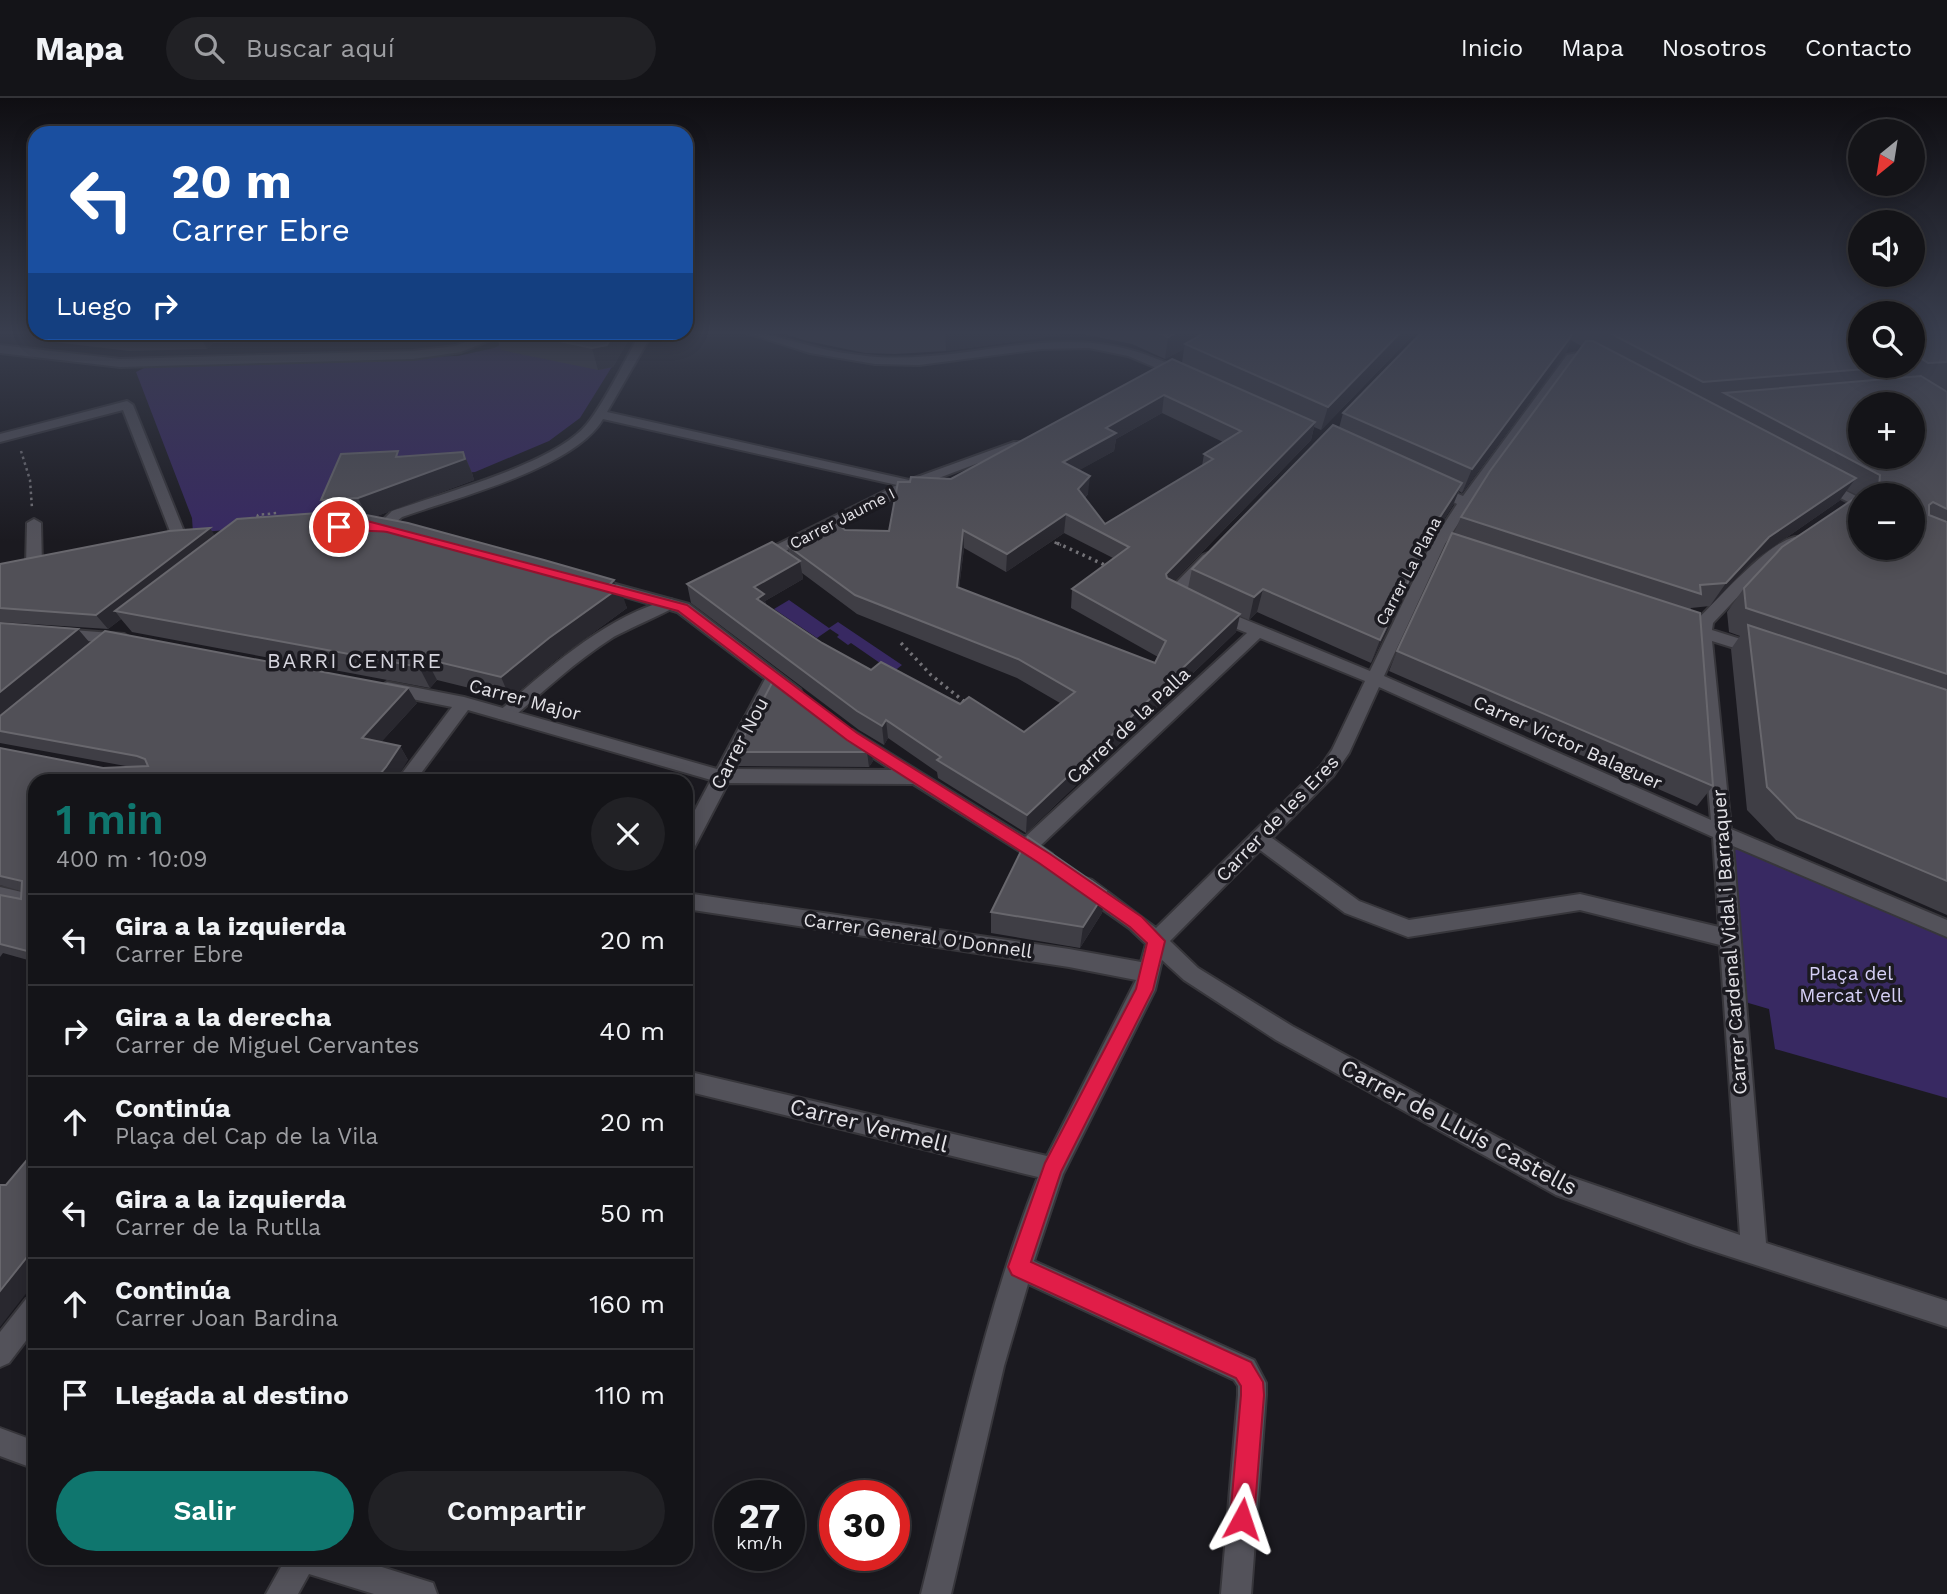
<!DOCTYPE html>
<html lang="es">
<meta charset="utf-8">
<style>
:root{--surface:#141418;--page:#212125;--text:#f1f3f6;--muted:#9d9ea2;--line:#333337;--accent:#0f766e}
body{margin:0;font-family:"Work Sans",sans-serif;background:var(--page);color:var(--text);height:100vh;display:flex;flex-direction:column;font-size:26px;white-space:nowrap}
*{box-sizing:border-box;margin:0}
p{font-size:23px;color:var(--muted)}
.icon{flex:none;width:38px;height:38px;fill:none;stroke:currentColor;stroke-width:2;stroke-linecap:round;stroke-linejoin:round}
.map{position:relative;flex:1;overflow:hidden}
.details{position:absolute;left:28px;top:676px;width:665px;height:791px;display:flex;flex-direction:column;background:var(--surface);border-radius:21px;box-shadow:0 4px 18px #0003,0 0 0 2px var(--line)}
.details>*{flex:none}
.hud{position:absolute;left:28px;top:28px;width:665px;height:214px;border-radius:21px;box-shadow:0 4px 18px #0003,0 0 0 2px var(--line);background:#1a4fa0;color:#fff;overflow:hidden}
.needle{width:46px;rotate:210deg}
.fabs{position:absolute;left:1848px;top:21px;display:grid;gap:14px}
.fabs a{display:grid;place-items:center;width:77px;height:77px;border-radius:50%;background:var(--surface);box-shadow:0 4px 18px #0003,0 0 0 2px var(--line);font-size:35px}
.speed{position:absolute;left:714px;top:1382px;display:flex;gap:14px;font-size:35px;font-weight:700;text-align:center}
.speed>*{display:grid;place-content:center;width:91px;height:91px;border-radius:50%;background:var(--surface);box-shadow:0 4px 18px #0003,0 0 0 2px var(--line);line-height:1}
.speed small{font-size:18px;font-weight:400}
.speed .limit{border:10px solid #d22;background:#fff;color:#111}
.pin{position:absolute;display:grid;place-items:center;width:60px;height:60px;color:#fff;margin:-30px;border:4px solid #fff;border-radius:50%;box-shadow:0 2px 7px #0007}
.me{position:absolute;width:77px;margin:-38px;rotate:5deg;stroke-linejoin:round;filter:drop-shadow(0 0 5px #0008)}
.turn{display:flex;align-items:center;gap:24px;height:147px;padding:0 28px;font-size:32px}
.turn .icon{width:91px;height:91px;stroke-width:2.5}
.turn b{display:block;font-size:49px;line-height:60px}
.then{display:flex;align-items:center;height:66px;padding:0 28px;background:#0003;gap:14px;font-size:26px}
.round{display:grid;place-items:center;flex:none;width:74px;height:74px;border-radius:37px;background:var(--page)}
.headline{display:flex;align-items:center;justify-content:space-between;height:119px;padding:0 28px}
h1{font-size:42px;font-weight:600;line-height:52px;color:var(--accent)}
.action{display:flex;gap:14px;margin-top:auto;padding:14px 28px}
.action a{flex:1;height:80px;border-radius:42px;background:var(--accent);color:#fff;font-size:28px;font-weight:600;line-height:80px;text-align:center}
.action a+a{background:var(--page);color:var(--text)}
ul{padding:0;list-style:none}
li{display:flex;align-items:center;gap:21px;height:91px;padding:0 28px;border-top:2px solid var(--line)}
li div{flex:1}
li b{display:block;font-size:26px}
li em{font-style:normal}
header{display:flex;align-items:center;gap:42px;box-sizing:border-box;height:98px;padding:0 35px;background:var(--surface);border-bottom:2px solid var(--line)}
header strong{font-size:33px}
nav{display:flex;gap:38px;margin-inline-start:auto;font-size:24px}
.search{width:490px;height:63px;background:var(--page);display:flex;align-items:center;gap:18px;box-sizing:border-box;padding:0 24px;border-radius:38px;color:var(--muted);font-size:26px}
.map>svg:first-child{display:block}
.green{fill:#382962}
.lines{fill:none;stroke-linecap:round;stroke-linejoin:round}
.pedestrian-casing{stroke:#37363b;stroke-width:4}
.minor-casing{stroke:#37363b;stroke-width:4}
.path-far1{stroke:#737277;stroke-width:2.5;stroke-dasharray:2.5 3.5;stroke-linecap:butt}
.path{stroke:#737277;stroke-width:3.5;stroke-dasharray:2.5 4.5;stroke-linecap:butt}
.pedestrian{fill:#53525a;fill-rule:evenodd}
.minor{fill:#53525a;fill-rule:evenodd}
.wall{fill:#3f3e45;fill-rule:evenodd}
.shaded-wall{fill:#29282f}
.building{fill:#515057;stroke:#68676d;stroke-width:2;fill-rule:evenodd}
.route{fill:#e11d48;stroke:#92132f;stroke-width:2}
.labels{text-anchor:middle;stroke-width:7;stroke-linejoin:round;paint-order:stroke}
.far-street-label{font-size:16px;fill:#e3e2e7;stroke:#1b1a20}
.street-label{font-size:19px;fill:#e3e2e7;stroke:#1b1a20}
.park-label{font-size:19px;fill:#d6d0f7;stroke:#1b1a20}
.neighbourhood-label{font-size:21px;letter-spacing:2px;fill:#d5d4dd;stroke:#1b1a20}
.near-street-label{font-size:23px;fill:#e3e2e7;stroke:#1b1a20}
</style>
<header>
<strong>Mapa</strong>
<div class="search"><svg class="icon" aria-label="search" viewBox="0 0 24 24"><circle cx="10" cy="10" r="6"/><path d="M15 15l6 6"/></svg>Buscar aquí</div>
<nav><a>Inicio</a><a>Mapa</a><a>Nosotros</a><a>Contacto</a></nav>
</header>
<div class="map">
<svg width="1947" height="1496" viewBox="0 0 1947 1496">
<rect width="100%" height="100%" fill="#1b1a20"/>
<!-- green -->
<g class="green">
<path d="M517,239L618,259L580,320L549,343L475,374L406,380L413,358L391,359L351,378L333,422L193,435L192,420L136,274L150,267L458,258L494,250Z"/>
<path d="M789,502L829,530L838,524L902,567L893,574L851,545L848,547L837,539L839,537L830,531L817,540L774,511Z"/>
<path d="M1729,742L1947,836V1000L1775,951L1769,911L1745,904Z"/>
</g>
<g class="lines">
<!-- pedestrian casing -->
<g class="pedestrian-casing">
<g id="pedestrian">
<path d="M34,421L41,425L42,468L34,473L26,468L27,425Z"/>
<path d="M671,501L679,506C673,512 625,532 612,540C576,563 544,593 511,621H499L496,617L499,613C551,569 604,519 671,501Z"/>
</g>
</g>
<!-- minor casing -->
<g class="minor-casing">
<g id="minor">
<path d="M741,233C763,233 782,241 804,246C828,253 853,257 877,259C974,265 1062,221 1157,261C1168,265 1182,269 1190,277L1180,280L1128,258L1089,250L1041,251L919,267L875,266L810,255Z"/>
<path d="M492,234H510L461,254L413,261L120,269L0,255V247L120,261L413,253L455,248Z"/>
<path d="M641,234H653L607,314L909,382L1014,344H1024L1026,347L915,389L759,466L751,461L754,458L897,387L603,321C575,370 455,400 402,419L395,425L392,433H382L381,424L392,413C442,395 555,366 587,326C605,304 625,262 641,234Z"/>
<path d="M1583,254L1589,258L1587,261L1575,263L1478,395L1445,446L1384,578L1711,722L1695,538L1684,531L1686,527H1696L1699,520C1716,503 1778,433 1801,439L1803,442L1801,445L1764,471L1713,525L1712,532L1766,549L1768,553L1760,558L1712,543L1731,731L1947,822V839L1733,748L1766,1145L1947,1203V1229L1694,1147L1556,1097L1276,942L1184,882L1162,862L1155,892L1063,1076L1034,1163L1254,1262L1266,1285V1297L1251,1496H1221L1238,1297V1288L1234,1282L1028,1186L1004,1268L951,1496H921C956,1356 985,1213 1038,1079L686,993V973L1047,1058L1136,882L1069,869L686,811V795L1069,851L1141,864L1146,846L1129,830L1078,794L1075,788L1078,782L1085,780L1092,782L1156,830L1321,668L1332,652L1365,583L1260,540L1040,748L1052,756L1055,761L1052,766L1045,769L913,686L728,685L693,752L686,754V729L711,682L468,612L416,682H397L452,609L387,596L379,590L387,584L464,599L717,671L765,581L677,514L592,489L589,486L597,481L689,506L800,591L802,595L800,599L794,601L777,591L735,671L892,672L846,642L843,638L846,634L852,632L1025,739L1247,535L1210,520L1208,516L1210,512H1222L1370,573L1431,446L1457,406L1427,390L1434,386L1463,398L1567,257ZM1379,589L1713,739L1719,829L1580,796L1409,822L1359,803L1272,740L1333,678L1349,655ZM1260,752L1345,815L1408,839L1580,812L1720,847L1740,1137L1571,1079L1292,928L1198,870L1170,843Z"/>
<path d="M127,303L133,307L187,441L185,444L180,445L173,441L123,312L0,344V336Z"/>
<path d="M1820,380L1860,400V410L1815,387V381Z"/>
<path d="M1208,455L1216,460L1183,495L1194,502L1192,505C1183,508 1170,503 1165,496L1168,493L1203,457Z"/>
<path d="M60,531L124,536L132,541L124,546L54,540L52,536L54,532Z"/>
<path d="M0,789L35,797V813L0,805Z"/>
<path d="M35,1197V1231L9,1265L0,1269V1234L26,1201Z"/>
<path d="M0,1330L35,1343V1371L0,1358Z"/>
<path d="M286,1460H353L433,1485L437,1496H374L309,1476L298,1496H266Z"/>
</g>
</g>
<!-- path-far1 -->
<g class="path-far1">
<path d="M21,353L30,382L32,410"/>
<path d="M262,419L257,420L258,417L277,415"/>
<path d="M1049,442L1061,447"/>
</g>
<!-- path -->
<g class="path">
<path d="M1057,445L1107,468"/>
<path d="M901,545L931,577L966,605"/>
</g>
<!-- pedestrian -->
<use href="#pedestrian" class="pedestrian"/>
<!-- minor -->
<use href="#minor" class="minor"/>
</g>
<!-- wall -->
<g class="wall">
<path d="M31,233H35V234H305L297,243L213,245L207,251L129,253L37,242Z"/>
<path d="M776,233H1067L1060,237L946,253L895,256L865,255L807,243Z"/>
<path d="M1068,233H1417L1321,332L1314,329L1311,342L1174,483L1188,490L1192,471L1339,330L1343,315L1423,233H1860V268H1913V233H1947V817L1776,742L1747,712L1731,551L1740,538L1729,534L1727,514L1744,490L1859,398L1847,392L1839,403L1753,463L1710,508L1691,510L1690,512L1713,688L1697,708L1389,573L1397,553L1454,435L1461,419L1583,249L1571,242L1566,255L1462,395L1459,393L1453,407L1429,445L1371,565L1257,514L1249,522L1240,518L1236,534L1026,735L938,680L937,674L888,640L884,647L859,632L691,505L687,486L789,455L788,448L845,432L889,433L910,384L951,381L1182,265L1184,251L1165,261L1132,246ZM1162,315L1223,344L1204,356L1202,368L1105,426L1085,400L1088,396L1079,372L1114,353L1116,341ZM1064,435L1113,460L1072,491L1071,510L1158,559L1155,565L959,490L964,450L1006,474ZM802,475L857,516L1017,580L1060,605L1024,634L960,606L871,572L822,545L766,507L765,503L803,481Z"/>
<path d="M495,234H633L613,269L598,272L501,252Z"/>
<path d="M463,354L472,375L474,382L374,419L614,482L627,510L557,561L510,600L437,582L430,590L132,534L121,521L108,531L0,524V466L215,437L328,415L321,402L401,359Z"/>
<path d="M0,525L90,545L417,605L381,644L400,648L408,662L35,682V864L3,855L0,859V797L21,801V793L0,787V650L103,670L131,669L0,645Z"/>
<path d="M871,648L873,663L869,669L739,668L736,654Z"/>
<path d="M1106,793L1102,815L1080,850L991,835V814Z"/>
</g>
<!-- shaded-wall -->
<g class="shaded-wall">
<path d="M945,233H1067L1060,237L946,253Z"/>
<path d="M1179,233H1217L1185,246L1184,251L1165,261L1168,239Z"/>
<path d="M1402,233H1417L1321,332L1328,309Z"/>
<path d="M1575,233L1566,255L1462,395L1472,371Z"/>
<path d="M207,234L213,245L207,251L201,240Z"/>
<path d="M293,234H305L297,243Z"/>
<path d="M614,234H633L613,269L598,272L592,250Z"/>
<path d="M1164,297L1162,315L1116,341L1114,353L1062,382L1063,364L1106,330Z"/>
<path d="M1315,324L1311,342L1163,494L1166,476Z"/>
<path d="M463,354L472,375L474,382L369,421L358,400Z"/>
<path d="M1090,378L1088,396L1076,409L1078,391Z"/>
<path d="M1856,380L1839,403L1753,463L1710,508L1726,485L1769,439Z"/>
<path d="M1462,385L1453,407L1429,445L1371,565L1380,542L1438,422Z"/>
<path d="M1066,416L1064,435L1006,474L1007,456Z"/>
<path d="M210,430L219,444L115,513L121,521L108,531L96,517Z"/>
<path d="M963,432L964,450L957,507V489Z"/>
<path d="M800,463L803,481L765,503L767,515L757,507L754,489Z"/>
<path d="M614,482L617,491L620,489L627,510L557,561L510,600L501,579L610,486Z"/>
<path d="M1263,491L1257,514L1249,522L1254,499Z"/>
<path d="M1240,516L1236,534L1026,735L1027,717Z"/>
<path d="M78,531L90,545L0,620V594Z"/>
<path d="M426,561L437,582L430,590L419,569Z"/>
<path d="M408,590L417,605L371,655L362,640Z"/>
<path d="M886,622L888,640L884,647L882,628Z"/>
<path d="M400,648L408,662L396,682H375Z"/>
<path d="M871,648L873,663L869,669L867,654Z"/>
<path d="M1106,793L1102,815L1080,850L1083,829Z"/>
<path d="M35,1149V1184L0,1229V1193Z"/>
</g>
<!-- building -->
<g class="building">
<path d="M1156,233H1179L1168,239Z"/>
<path d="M1208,233H1402L1328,309L1185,246Z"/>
<path d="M1423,233H1575L1472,371L1343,315Z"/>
<path d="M1606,233H1857L1860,235V268H1903L1703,284Z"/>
<path d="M1913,233H1947V264L1928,265L1913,255Z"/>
<path d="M58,234H207L201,240L122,242Z"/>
<path d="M517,234H614L607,247L592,250Z"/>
<path d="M1586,243H1593L1856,380L1769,439L1726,485L1700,487L1701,496L1461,419L1490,373Z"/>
<path d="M1172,261L1315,324L1166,476L1167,480L1240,516L1027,717L937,662L941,659L886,622L882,628L857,613L687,486L772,444L800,463L754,489L764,496L757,501L822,545L871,572L881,564L960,606L969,599L1024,634L1075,594L1018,561L855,497L788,448L836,425L845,432L889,433L898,384H910L911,379L951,381ZM1164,297L1241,333L1204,356L1213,361L1105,426L1078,391L1090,378L1063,364L1116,335L1106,330ZM1066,416L1129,449L1072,491L1166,543L1155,565L957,489L963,432L1007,456Z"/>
<path d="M1921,278L1947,294V411L1933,404L1929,407V417L1947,424V576L1746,510L1744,490L1782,449L1873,388L1879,389L1880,377L1724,295ZM1860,306H1913V359H1860ZM1860,397H1913V450H1860Z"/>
<path d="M1333,327L1462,385L1438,422L1380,542L1263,491L1254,499L1192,471Z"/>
<path d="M398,353L396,359L463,354L465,361L358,400L321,402L341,356Z"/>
<path d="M345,413L408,425L544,462L614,482L610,486L620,489L549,540L501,579L426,561L419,569L115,513L237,421Z"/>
<path d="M210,430L96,517L0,510V466L169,433Z"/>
<path d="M1452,435L1700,515L1713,688L1397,553Z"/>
<path d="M0,525L78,531L0,594Z"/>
<path d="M1748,527L1947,592V783L1797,720L1767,689Z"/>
<path d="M105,533L408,590L362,640L400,648L386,669L375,682H35V855L0,846V797L21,801L22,783L0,778V650L103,670L148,668L145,661L137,658L0,633V618Z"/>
<path d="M775,579L871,648L867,654H736Z"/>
<path d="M1028,739L1106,793L1083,829L991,814Z"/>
<path d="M31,1057L35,1058V1149L0,1193V1087H6Z"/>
</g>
<!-- sky -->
<linearGradient id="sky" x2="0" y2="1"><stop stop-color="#0f0e12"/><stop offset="0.53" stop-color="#393e4e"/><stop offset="1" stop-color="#393e4e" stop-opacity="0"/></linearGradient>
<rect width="1947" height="443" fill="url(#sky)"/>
<!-- route -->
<path class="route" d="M367,423L687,507L857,635L1050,756L1142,819L1165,843L1153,892L1061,1074L1031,1164L1251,1264L1263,1284L1264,1297L1254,1421L1251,1430L1242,1433L1233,1430L1230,1421L1241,1297V1288L1236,1280L1012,1177L1008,1169L1045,1065L1136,891L1147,845L1130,829L1039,765L847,642L678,513L387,434C373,431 342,435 333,429L339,425Z"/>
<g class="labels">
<!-- far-street labels -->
<g class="far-street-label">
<text transform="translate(842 420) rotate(-27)" y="6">Carrer Jaume I</text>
<text transform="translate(1408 473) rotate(-62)" y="6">Carrer La Plana</text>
</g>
<!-- street labels -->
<g class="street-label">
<text transform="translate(525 601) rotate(15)" y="7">Carrer Major</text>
<text transform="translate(1128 627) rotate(-43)" y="7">Carrer de la Palla</text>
<text transform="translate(1568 644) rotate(24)" y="7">Carrer Victor Balaguer</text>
<text transform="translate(739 645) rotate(-62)" y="7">Carrer Nou</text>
<text transform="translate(1277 720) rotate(-46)" y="7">Carrer de les Eres</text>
<text transform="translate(918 837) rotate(8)" y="7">Carrer General O'Donnell</text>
<text transform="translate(1729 844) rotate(-94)" y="7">Carrer Cardenal Vidal i Barraquer</text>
</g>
<!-- park labels -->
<g class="park-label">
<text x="1851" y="882">Plaça del<tspan x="1851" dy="22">Mercat Vell</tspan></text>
</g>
<!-- neighbourhood labels -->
<g class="neighbourhood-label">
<text x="355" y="570">BARRI CENTRE</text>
</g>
<!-- near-street labels -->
<g class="near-street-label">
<text transform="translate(869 1027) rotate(14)" y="8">Carrer Vermell</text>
<text transform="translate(1459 1029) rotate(28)" y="8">Carrer de Lluís Castells</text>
</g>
</g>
</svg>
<div class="fabs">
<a><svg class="needle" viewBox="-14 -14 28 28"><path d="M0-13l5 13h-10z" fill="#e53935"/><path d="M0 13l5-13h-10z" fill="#9d9ea2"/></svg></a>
<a><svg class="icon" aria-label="sound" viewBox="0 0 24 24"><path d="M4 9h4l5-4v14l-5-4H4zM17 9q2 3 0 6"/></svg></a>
<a><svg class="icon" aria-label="search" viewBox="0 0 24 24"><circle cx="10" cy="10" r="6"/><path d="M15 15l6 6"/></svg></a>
<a>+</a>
<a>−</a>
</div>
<div class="speed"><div>27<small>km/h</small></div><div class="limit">30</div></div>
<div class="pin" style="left:339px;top:429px;background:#d93025"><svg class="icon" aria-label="arrive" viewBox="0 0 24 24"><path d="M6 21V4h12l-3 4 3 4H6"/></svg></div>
<svg class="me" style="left:1242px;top:1421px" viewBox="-20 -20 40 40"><path d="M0-17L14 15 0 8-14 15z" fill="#e11d48" stroke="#fff" stroke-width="4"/></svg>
<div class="hud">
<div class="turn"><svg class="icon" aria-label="left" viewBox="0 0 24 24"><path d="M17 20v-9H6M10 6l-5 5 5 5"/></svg><div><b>20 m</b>Carrer Ebre</div></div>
<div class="then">Luego<svg class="icon" aria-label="right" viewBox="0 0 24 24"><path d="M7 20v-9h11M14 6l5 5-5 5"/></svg></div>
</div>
<section class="details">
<div class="headline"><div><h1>1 min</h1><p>400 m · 10:09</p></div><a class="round"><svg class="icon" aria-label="close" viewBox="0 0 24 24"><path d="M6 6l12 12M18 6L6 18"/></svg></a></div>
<ul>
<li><svg class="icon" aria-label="left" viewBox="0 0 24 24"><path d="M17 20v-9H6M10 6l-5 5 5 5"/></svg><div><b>Gira a la izquierda</b><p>Carrer Ebre</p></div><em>20 m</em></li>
<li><svg class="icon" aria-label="right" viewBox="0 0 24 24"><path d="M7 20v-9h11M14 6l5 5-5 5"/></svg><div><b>Gira a la derecha</b><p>Carrer de Miguel Cervantes</p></div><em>40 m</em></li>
<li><svg class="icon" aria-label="ahead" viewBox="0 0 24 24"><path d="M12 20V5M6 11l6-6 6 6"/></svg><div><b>Continúa</b><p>Plaça del Cap de la Vila</p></div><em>20 m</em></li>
<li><svg class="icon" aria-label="left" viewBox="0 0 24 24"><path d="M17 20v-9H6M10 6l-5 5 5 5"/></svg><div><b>Gira a la izquierda</b><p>Carrer de la Rutlla</p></div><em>50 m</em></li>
<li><svg class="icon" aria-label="ahead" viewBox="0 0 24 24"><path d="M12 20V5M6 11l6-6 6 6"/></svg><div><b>Continúa</b><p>Carrer Joan Bardina</p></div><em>160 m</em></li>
<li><svg class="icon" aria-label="arrive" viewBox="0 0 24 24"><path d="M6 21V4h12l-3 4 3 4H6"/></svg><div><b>Llegada al destino</b></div><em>110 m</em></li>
</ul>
<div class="action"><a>Salir</a><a>Compartir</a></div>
</section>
</div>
